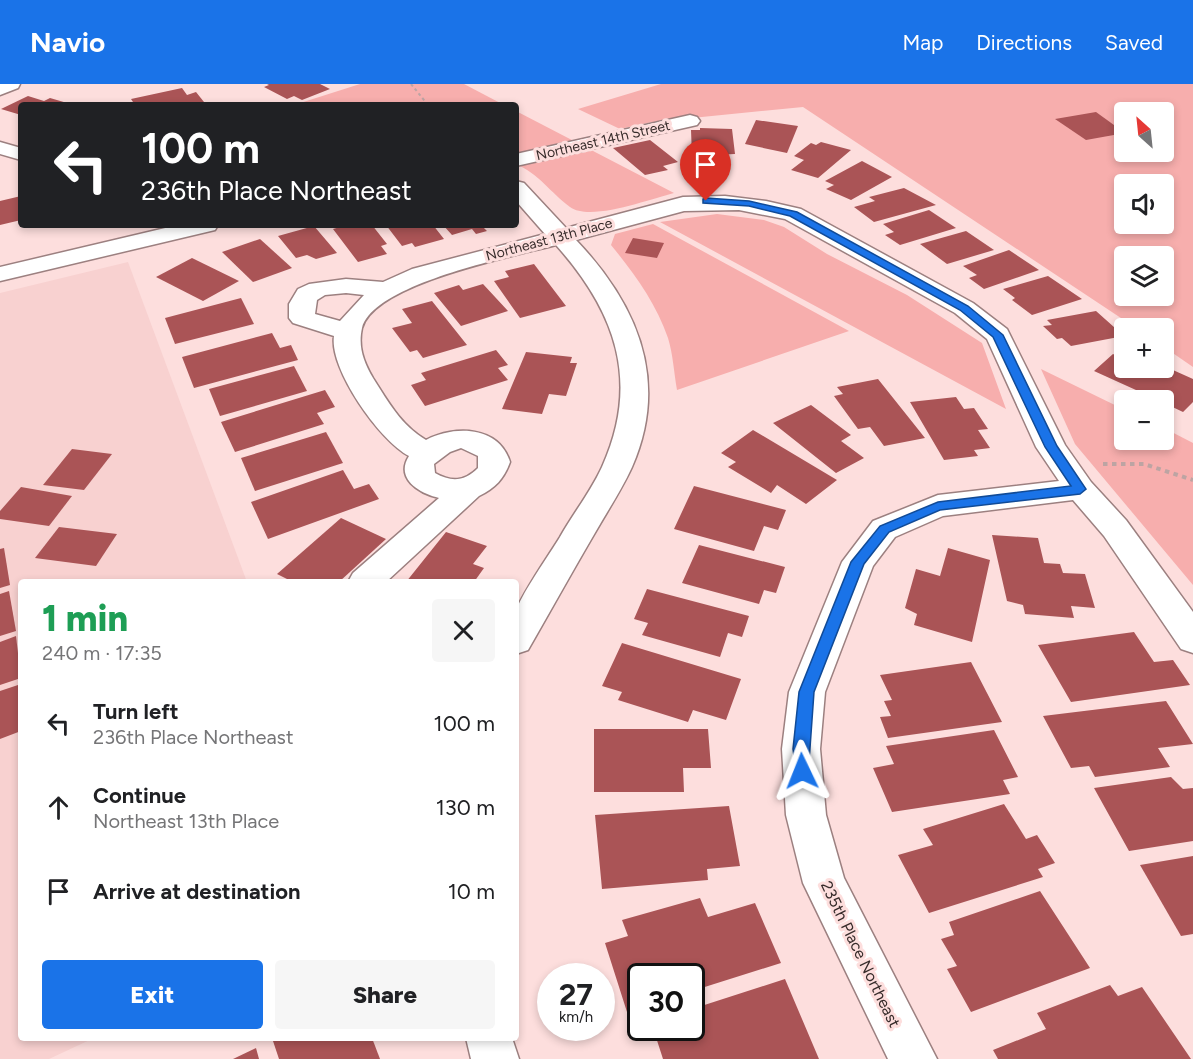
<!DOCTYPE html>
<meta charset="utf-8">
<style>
:root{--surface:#fff;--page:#f6f6f6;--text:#202124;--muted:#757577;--accent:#1a73e8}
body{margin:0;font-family:Figtree,sans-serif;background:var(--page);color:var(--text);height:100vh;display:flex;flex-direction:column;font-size:22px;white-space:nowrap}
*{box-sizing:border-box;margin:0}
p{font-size:20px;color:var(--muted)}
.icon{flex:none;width:33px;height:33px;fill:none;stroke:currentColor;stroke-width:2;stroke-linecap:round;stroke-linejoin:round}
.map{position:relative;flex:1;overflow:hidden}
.drawer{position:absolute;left:18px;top:495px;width:501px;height:462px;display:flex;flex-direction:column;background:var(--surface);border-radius:6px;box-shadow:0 3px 9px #0003}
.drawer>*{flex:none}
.top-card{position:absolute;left:18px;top:18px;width:501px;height:126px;border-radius:6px;box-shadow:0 3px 9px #0003;background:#202124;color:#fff;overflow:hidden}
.needle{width:39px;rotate:333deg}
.controls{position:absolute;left:1114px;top:18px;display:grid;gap:12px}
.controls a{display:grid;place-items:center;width:60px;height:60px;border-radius:6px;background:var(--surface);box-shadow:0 3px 9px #0003;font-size:30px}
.speed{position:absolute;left:537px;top:879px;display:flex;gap:12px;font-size:30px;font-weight:700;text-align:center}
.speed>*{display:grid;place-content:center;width:78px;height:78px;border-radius:50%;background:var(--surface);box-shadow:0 3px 9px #0003;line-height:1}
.speed small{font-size:15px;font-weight:400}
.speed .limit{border:3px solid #111;border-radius:9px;background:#fff;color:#111}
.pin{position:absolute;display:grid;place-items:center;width:51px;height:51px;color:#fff;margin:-62px -26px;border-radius:50% 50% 50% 0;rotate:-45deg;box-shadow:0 0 6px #0007}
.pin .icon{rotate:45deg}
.me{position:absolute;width:66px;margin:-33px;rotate:358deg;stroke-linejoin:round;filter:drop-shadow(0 0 4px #0008)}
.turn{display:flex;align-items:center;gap:21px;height:126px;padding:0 24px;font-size:27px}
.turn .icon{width:78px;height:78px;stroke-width:2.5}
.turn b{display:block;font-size:42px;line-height:51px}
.round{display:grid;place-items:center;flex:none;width:63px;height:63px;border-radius:6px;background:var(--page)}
.headline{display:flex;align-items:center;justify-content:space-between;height:102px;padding:0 24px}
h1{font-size:36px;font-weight:800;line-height:45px;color:#1e9e55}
.button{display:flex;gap:12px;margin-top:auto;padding:12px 24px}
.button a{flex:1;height:69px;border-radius:6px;background:var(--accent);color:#fff;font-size:24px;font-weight:800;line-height:69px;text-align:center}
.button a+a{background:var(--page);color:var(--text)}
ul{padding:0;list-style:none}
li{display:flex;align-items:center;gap:18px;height:84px;padding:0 24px}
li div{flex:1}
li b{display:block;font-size:22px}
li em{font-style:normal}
header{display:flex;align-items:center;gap:36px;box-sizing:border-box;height:84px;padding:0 30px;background:var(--accent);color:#fff}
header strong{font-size:28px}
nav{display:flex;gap:33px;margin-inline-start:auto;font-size:21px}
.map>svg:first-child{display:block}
.built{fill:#f8d1d0}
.green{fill:#f7aead;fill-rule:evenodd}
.building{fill:#aa5456}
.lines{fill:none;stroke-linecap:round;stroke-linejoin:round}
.minor-casing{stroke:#9c8080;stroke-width:3}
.path-far1{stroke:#bda4a3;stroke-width:2;stroke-dasharray:3 3;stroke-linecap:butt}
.path{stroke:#bda4a3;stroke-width:4;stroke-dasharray:4.5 4.5;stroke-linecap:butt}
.minor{fill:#fff;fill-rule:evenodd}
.route{fill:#1a73e8;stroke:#114b97;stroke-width:1.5}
.labels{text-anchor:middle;stroke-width:6;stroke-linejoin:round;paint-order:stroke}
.far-street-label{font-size:14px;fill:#372c2b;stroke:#fddedd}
.street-label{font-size:16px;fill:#372c2b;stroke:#fddedd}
</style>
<header>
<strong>Navio</strong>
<nav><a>Map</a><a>Directions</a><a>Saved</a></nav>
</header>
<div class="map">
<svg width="1193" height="975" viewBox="0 0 1193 975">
<rect width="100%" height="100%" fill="#fddedd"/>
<!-- built -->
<path class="built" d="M128,178L247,498H21V954H94L49,975H0V209Z"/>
<!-- green -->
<g class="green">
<path d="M360,0H464L504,21H294Z"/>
<path d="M661,0H1193V283L1164,263V244H1136L803,23L652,38L620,45L578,25ZM1125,28H1164V68H1125ZM1125,100H1164V140H1125ZM1125,172H1164V212H1125Z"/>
<path d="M516,27L674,109C650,115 590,138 570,123C551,109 539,90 516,80Z"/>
<path d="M717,130L764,136L784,143L827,170L907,211L982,259L1006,325L660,138Z"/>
<path d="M653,140L849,247L677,306C674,289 673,270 668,254C656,219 634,189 611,161L615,150Z"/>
<path d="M1041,285L1125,326V356H1164V344L1193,359V501L1075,360Z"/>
</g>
<!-- building -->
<g class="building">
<path d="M267,0H320L330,5L302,16L294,12L287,15L264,3L269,1Z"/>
<path d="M182,4L187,11L196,8L204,18L191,21H135L131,15Z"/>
<path d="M28,12L44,17L50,14L74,21H21V31L1,25Z"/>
<path d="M1096,28L1125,49L1086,56L1055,35Z"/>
<path d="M756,36L798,42L787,69L745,60Z"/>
<path d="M700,44L732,45L735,70L692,72L691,46H700Z"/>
<path d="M650,56L678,78L663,82L668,86L645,91L613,64Z"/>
<path d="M821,58L851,66L818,94L791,86L804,76L794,72L811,59L816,61Z"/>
<path d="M862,77L892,93L851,116L826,105L834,101L825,97Z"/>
<path d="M904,104L936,121L874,138L854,123L875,117L869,113Z"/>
<path d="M21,112V136L0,141V117Z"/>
<path d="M929,126L956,144L900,161L885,151L894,148L883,140Z"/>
<path d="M347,141H372L387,160L381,162L387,170L358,178L333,145Z"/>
<path d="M386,141H433L444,155L415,163L412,159L402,162Z"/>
<path d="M443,141H481L487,147L476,150L472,145L452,151Z"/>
<path d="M314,142L337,169L316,175L307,171L296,174L278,152Z"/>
<path d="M966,147L994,166L947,180L920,160Z"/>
<path d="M633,154L664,159L657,174L625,169Z"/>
<path d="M260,155L292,184L253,198L222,168Z"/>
<path d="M1009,166L1039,186L984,205L969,194L977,191L963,182Z"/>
<path d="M192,174L239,197L203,217L156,193Z"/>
<path d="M534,180L566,222L520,234L494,197L509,193L505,187Z"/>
<path d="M1048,192L1082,215L1032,231L1012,216L1015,214L1003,205Z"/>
<path d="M483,200L508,227L461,242L434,209L459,201L463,206Z"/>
<path d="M241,214L254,240L175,260L165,234Z"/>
<path d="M432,217L467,261L423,274L417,266L410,268L392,244L412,239L402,225Z"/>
<path d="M1096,227L1124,252L1071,262L1062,254L1057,255L1043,242L1052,241L1047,236Z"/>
<path d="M272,249L280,264L291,261L298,276L194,304L182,273Z"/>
<path d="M496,266L508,281L498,284L508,296L425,322L411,301L426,296L421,289Z"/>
<path d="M526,268L572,273L570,279H577L566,312L549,310L542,330L502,325Z"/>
<path d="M1113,270L1125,276V284L1164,282L1193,295V318L1183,328L1164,319V316H1158L1094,287Z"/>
<path d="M294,282L307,307L220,332L209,305Z"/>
<path d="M878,295L925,354L884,362L870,343L858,345L834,312L843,310L837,303Z"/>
<path d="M325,306L335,323L317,329L324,340L235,368L221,338Z"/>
<path d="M956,313L964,325L974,324L988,345L978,346L990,364L974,366L978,372L944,376L910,318Z"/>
<path d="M811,321L851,351L841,357L864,374L836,389L773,339Z"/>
<path d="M753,346L837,396L806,420L777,401L771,409L728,383L736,378L721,369Z"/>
<path d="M326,348L343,379L255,407L241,374Z"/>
<path d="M72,365L112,370L84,406L43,401Z"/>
<path d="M343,386L354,405L369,400L379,415L268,455L251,418Z"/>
<path d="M694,402L786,426L778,446L764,442L754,467L674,445Z"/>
<path d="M21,403L72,412L49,442L0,435V427Z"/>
<path d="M341,434L386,455L339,498H293L277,490Z"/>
<path d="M59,443L117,450L96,482L35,474Z"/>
<path d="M446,448L487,462L473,480L484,484L474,498H406Z"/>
<path d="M992,451L1038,454L1044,479L1060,480L1063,489L1085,490L1095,524L1071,522L1074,534L1025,530L1023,521L1007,517Z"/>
<path d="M699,461L785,483L776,509L764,506L759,520L682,499Z"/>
<path d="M4,464L10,501L0,504V465Z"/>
<path d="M948,464L990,476L972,558L914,541L917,530L905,524L916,485L940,492Z"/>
<path d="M647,505L749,532L742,553L728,549L720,573L642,551L648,539L634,535Z"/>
<path d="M9,507L16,547L0,552V510Z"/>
<path d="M1134,548L1154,578L1173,576L1190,601L1071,618L1038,561Z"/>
<path d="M16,552L21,594L0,601V558Z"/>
<path d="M622,559L741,595L726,636L693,626L688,638L618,616L622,608L602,602Z"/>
<path d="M971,578L1002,638L888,654L880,633L891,632L884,617L892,616L880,591Z"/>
<path d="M21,600V647L0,655V607Z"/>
<path d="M1166,617L1193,660L1158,664L1170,683L1095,693L1089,682L1071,684L1043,632Z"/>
<path d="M594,645H708L711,684H683L684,708H594Z"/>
<path d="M994,646L1018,693L1003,696L1010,710L892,728L873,684L894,680L886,662Z"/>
<path d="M1171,693L1183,705L1193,704V757L1129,767L1094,704Z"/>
<path d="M1004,720L1026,755L1037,751L1055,779L1038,785L1043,793L929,829L898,771L933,761L923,745Z"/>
<path d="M729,722L740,782L707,785L708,796L602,805L595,731Z"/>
<path d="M1193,772V850L1181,852L1140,781Z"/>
<path d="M1040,807L1090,884L971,928L947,885L957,882L941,855L954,851L949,838Z"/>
<path d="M700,814L708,833L755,819L781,879L692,907V892H640V923L627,928L605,859L628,852L622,836Z"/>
<path d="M785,895L819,975H663L653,944H692V925Z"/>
<path d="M1110,901L1118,912L1142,903L1191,975H998L993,966L1046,945L1037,929Z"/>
<path d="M272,954H372L380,975H279Z"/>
<path d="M256,964L259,975H233Z"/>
</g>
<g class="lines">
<!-- minor casing -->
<g class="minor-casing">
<g id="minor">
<path d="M0,0H20L18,4L0,11Z"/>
<path d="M690,31L697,33L700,37L697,41L516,82V70Z"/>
<path d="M0,58L21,64V76L0,70Z"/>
<path d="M516,97L524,99L566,144L683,113L725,112L766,117L801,125L973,219L1007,245L1065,361L1091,398L1126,436L1193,528V569L1181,565L1104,452L1073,416L943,432L895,453L873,482L825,608L820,665L826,731L844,794L937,975H888L803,799L786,731L782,665L789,608L842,478L873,437L938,411L1059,397L1036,363L987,255L955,229L785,135L739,126L684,127L576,156C637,220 670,296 632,383C622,405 608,426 596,447C573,486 551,526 528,566L516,570C516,556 514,542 516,528C518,515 551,468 560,453C573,430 591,407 602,383C641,297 615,227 556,161C515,172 374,199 362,244C358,262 363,277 373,294C389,319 401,341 426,356C455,341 499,342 510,378C504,395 495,404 479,412L386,498H348L353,489L439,414C418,409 395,394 409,372C380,357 329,285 334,252L293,239L289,234V220L298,205L309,200L346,195L383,198L412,185L545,150L516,117ZM346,209L364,211L340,237L315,230L317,216L325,211ZM461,364L478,372V384C464,398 451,398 435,389L434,380L450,368Z"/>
<path d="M178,141H218L215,146L0,197V183Z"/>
<path d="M466,954H512L519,975H471Z"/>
</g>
</g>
<!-- path-far1 -->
<path class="path-far1" d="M411,0L428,21"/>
<!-- path -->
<path class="path" d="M1103,380H1144L1193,396"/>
<!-- minor -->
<use href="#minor" class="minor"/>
</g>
<!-- route -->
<path class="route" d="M706,114L749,117L797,128L968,222L1003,251L1057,362L1086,405L1080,410L940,426L889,448L864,480L814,608L808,692H797L793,665L799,608L851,478L880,442L938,418L1071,402L1045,363L993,253L960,226L790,132L749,122L703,119V115Z"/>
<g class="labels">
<!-- far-street labels -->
<g class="far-street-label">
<text transform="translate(603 56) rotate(-13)" y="5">Northeast 14th Street</text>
<text transform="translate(549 155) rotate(-15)" y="5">Northeast 13th Place</text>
</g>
<!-- street labels -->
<g class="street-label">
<text transform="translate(861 870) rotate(64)" y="6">235th Place Northeast</text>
</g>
</g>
</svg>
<div class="controls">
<a><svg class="needle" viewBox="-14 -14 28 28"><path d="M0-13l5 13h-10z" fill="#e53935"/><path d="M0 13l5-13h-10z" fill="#757577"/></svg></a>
<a><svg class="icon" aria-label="sound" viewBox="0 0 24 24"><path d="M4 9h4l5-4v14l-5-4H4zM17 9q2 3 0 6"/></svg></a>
<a><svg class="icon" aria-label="layers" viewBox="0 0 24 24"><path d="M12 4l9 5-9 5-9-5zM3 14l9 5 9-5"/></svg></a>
<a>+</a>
<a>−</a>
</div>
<div class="speed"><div>27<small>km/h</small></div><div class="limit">30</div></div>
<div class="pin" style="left:706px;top:117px;background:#d93025"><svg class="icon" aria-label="arrive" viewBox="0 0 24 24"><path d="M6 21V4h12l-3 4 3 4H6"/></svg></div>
<svg class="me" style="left:802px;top:687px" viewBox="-20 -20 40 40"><path d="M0-17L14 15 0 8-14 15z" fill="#1a73e8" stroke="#fff" stroke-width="4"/></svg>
<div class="top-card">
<div class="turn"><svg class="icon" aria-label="left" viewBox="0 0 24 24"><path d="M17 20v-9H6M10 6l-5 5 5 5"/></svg><div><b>100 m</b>236th Place Northeast</div></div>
</div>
<section class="drawer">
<div class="headline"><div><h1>1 min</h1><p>240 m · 17:35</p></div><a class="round"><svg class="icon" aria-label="close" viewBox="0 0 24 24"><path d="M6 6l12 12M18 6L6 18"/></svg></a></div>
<ul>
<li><svg class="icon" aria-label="left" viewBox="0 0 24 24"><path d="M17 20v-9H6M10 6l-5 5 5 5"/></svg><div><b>Turn left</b><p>236th Place Northeast</p></div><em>100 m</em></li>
<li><svg class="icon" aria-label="ahead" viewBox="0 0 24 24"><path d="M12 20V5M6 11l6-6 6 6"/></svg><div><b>Continue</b><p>Northeast 13th Place</p></div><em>130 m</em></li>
<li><svg class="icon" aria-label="arrive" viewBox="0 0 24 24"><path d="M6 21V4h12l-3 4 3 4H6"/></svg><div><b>Arrive at destination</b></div><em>10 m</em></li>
</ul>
<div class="button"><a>Exit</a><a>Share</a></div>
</section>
</div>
